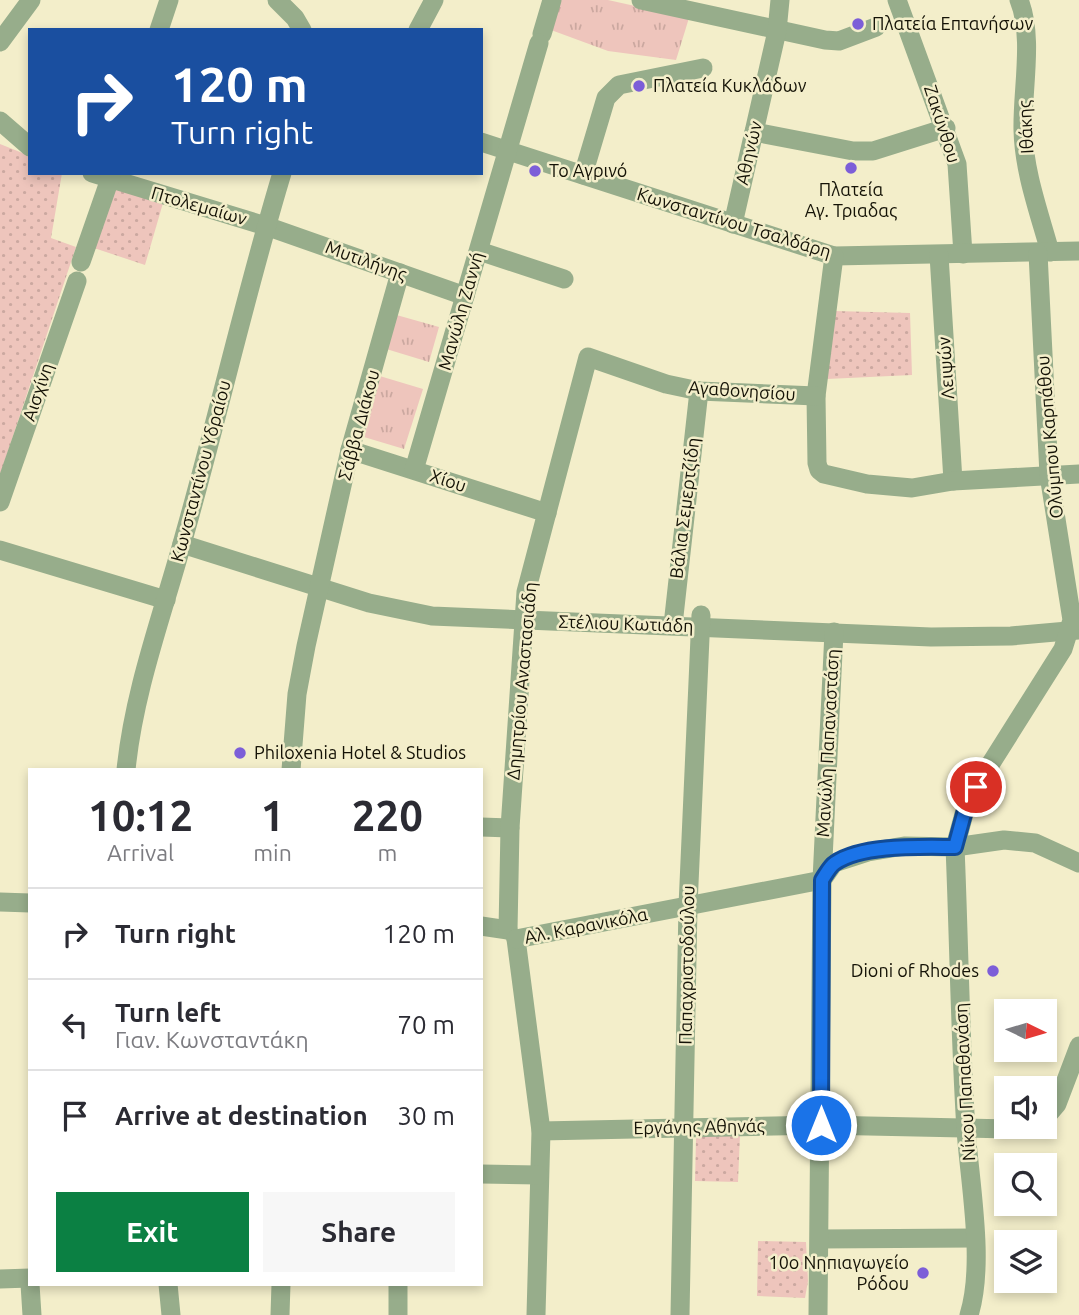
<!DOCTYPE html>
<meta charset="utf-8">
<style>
:root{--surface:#fff;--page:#f7f7f7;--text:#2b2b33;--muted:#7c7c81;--line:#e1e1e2;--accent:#0b8043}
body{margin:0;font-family:Ubuntu,sans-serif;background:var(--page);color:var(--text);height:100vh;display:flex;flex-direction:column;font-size:26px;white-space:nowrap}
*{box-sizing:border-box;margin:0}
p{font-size:23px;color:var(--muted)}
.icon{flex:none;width:38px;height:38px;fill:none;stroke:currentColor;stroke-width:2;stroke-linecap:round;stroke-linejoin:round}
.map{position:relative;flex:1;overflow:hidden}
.drawer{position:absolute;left:28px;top:768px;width:455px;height:518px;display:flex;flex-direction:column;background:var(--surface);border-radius:0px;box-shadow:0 4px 10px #0003}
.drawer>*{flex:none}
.banner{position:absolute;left:28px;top:28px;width:455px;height:147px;border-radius:0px;box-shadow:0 4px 10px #0003;background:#1a4fa0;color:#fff;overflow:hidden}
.needle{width:46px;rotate:95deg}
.tools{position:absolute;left:994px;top:999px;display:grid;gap:14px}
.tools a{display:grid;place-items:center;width:63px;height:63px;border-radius:0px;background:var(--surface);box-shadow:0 4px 10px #0003;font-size:35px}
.pin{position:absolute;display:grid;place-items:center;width:60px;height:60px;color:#fff;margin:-30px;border:4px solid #fff;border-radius:50%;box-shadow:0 2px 7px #0007}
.me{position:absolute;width:77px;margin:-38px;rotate:0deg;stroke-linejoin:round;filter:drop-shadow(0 0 5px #0008)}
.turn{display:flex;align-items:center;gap:24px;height:147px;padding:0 28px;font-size:32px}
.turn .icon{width:91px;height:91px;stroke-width:2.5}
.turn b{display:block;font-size:49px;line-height:60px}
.eta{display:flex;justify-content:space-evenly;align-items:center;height:119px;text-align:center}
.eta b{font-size:42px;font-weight:600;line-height:49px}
.button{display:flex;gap:14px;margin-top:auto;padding:14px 28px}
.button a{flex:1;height:80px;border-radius:0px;background:var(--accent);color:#fff;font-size:28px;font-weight:600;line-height:80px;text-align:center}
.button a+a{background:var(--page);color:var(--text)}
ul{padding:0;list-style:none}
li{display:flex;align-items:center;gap:21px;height:91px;padding:0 28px;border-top:2px solid var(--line)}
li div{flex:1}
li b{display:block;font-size:26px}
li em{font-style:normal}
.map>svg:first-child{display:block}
.grass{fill:url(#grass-dots)}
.park{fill:url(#park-tufts)}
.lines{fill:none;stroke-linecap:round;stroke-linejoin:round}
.minor{stroke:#97ad8b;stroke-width:19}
.route-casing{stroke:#114b97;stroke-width:18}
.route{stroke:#1a73e8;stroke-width:12}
.poi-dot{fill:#7c5ed8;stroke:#f3eeca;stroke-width:2.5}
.labels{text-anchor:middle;stroke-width:5;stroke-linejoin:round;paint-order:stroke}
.poi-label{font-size:18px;fill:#141206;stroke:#f3eeca;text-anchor:start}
.street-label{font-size:18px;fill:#141206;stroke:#f3eeca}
</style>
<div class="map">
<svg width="1079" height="1315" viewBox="0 0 1079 1315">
<defs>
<pattern id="grass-dots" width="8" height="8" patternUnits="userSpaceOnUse" patternTransform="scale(1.75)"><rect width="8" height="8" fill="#eec5bc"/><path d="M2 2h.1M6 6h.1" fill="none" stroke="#cba8a0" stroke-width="1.8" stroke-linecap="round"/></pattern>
<pattern id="park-tufts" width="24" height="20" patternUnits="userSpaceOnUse" patternTransform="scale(1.75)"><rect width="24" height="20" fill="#eec5bc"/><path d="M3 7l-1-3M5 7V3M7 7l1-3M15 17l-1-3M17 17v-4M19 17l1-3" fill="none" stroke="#cba8a0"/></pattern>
</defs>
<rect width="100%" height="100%" fill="#f3eeca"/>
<!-- grass -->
<g class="grass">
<path d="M0,144L30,156V173H62L51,238L76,247L0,475Z"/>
<path d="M114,183L163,203L145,265L94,248Z"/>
<path d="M834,311L910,313L912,375L827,379Z"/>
<path d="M699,1135H740L738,1182L695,1181L696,1139Z"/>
<path d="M758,1241L806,1242L808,1281L805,1298L757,1296Z"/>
</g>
<!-- park -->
<g class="park">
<path d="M559,0H608L689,18L676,60L608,51L551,30Z"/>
<path d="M393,314L439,327L429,362L383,348Z"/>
<path d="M373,374L423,389L404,449L354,434Z"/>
</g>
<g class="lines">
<!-- minor -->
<g class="minor">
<path d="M277,0L295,18L302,30"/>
<path d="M641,0L825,40L839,41L876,27"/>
<path d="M897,0L957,164L963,254"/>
<path d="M1019,0C1034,37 1022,90 1023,130C1024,172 1039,212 1050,252"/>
<path d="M159,30L169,0"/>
<path d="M418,30L434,0"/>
<path d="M542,34L552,0"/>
<path d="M0,42L31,0"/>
<path d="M0,121L30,147"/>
<path d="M754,132L853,151H873L946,128"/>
<path d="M481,142L834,256L1079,251"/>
<path d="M92,173L266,226L465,296"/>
<path d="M583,175L606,98L619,85L703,68"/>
<path d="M733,224L777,31L780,0"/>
<path d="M479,251L564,279"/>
<path d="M939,255L953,481"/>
<path d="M834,256L816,396L817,463L819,470L824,474L867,484L912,488L953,481L1079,474"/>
<path d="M81,262L112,173"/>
<path d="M350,450L547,513"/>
<path d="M414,470L539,43"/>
<path d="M0,502L77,281"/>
<path d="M182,544L369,603L432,616L931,637L1011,636L1079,630"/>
<path d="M0,550L166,600"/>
<path d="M673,625L699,391"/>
<path d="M126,770C134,689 164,611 185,533C219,413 246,292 282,173"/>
<path d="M291,770L297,694L306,646L350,450L400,273"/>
<path d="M481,827L510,828"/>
<path d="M822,880L834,863L868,852L904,846L955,847L1004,840L1035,843L1079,863"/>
<path d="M0,902L30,903"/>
<path d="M481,926L508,930"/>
<path d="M508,930L510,828L526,592L588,357L666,384L699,391L816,396"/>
<path d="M516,939L541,1131L536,1315"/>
<path d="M516,939L822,880"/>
<path d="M1045,1118L1057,1104L1079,1046"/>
<path d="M541,1131L821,1125L1011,1129L1024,1127"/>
<path d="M481,1174L539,1175"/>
<path d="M820,1239L974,1238"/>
<path d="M0,1279L30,1278"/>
<path d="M30,1284L32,1315"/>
<path d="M168,1284L171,1315"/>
<path d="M280,1315L281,1284"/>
<path d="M398,1315V1284"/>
<path d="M680,1315L688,906L701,615"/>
<path d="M818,1315L822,880L834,632"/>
<path d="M969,1315C985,1264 970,1185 966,1130C960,1036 959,941 955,847L964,814L976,787L1063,649L1072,620L1049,475L1038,253"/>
</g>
</g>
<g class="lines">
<!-- route casing -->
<g class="route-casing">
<path id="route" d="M821,1125L822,880C826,874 830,866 835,863C863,844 922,847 955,847L964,814L976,787"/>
</g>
<!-- route -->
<use href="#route" class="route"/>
</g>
<!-- markers -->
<g class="poi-dot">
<circle cx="858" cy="24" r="7"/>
<circle cx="639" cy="86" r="7"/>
<circle cx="851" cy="168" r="7"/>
<circle cx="535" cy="171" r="7"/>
<circle cx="240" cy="753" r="7"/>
<circle cx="993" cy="971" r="7"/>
<circle cx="923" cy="1273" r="7"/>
</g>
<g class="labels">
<!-- poi labels -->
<g class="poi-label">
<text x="872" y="30">Πλατεία Επτανήσων</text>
<text x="653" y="92">Πλατεία Κυκλάδων</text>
<text x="549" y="177">Το Αγρινό</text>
<text x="851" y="196" text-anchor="middle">Πλατεία<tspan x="851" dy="21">Αγ. Τριαδας</tspan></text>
<text x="254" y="759">Philoxenia Hotel &amp; Studios</text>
<text x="979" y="977" text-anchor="end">Dioni of Rhodes</text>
<text x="909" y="1269" text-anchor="end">10ο Νηπιαγωγείο<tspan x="909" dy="21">Ρόδου</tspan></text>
</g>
<!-- street labels -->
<g class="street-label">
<text transform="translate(942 124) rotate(72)" y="6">Ζακύνθου</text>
<text transform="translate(1026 127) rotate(-93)" y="6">Ιθάκης</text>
<text transform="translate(749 153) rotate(-77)" y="6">Αθηνών</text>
<text transform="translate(199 206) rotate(16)" y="6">Πτολεμαίων</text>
<text transform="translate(734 223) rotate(17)" y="6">Κωνσταντίνου Τσαλδάρη</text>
<text transform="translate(366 261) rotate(20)" y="6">Μυτιλήνης</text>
<text transform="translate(461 311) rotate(-74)" y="6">Μανώλη Ζαννή</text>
<text transform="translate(946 368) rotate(-94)" y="6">Λειψών</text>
<text transform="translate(742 391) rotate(4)" y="6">Αγαθονησίου</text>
<text transform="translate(38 392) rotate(-71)" y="6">Αισχίνη</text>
<text transform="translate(359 425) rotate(-75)" y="6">Σάββα Διάκου</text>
<text transform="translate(1050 437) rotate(-95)" y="6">Ολύμπου Καρπάθου</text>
<text transform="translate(201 471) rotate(-75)" y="6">Κωνσταντίνου Υδραίου</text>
<text transform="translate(448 481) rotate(18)" y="6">Χίου</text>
<text transform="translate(685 508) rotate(-83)" y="6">Βάλια Σεμερτζίδη</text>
<text transform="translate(626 624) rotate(2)" y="6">Στέλιου Κωτιάδη</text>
<text transform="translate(522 681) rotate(-85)" y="6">Δημητρίου Αναστασιάδη</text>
<text transform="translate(828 743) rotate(-87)" y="6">Μανώλη Παπαναστάση</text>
<text transform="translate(586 926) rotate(-11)" y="6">Αλ. Καρανικόλα</text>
<text transform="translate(687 965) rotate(-89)" y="6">Παπαχριστοδούλου</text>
<text transform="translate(965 1082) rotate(-93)" y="6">Νίκου Παπαθανάση</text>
<text transform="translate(699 1127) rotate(-1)" y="6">Εργάνης Αθηνάς</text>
</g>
</g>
</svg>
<div class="tools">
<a><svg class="needle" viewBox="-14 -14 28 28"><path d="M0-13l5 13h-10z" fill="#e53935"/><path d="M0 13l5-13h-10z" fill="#7c7c81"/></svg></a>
<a><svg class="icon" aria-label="sound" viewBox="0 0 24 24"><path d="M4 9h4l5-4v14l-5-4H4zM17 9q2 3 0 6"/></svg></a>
<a><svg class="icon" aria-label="search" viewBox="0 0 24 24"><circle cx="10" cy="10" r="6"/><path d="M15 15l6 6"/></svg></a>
<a><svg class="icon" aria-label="layers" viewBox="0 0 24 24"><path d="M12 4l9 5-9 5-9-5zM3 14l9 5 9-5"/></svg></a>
</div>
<div class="pin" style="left:976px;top:787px;background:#d93025"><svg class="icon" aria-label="arrive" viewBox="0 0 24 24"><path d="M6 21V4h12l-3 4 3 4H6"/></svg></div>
<svg class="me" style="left:821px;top:1125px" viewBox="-20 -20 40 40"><circle r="17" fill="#1a73e8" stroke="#fff" stroke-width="3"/><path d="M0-11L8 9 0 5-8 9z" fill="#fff"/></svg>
<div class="banner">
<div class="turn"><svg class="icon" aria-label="right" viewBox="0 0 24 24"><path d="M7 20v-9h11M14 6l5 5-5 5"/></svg><div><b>120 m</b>Turn right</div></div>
</div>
<section class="drawer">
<div class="eta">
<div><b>10:12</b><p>Arrival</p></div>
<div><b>1</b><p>min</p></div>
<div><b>220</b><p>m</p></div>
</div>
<ul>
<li><svg class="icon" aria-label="right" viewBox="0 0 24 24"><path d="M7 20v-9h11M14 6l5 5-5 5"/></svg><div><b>Turn right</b></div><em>120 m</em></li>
<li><svg class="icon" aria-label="left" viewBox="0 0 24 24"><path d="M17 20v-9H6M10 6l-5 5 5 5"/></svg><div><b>Turn left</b><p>Γιαν. Κωνσταντάκη</p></div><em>70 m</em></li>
<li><svg class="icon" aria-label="arrive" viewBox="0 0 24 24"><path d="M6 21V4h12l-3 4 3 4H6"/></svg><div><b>Arrive at destination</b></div><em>30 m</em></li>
</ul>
<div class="button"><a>Exit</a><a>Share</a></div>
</section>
</div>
